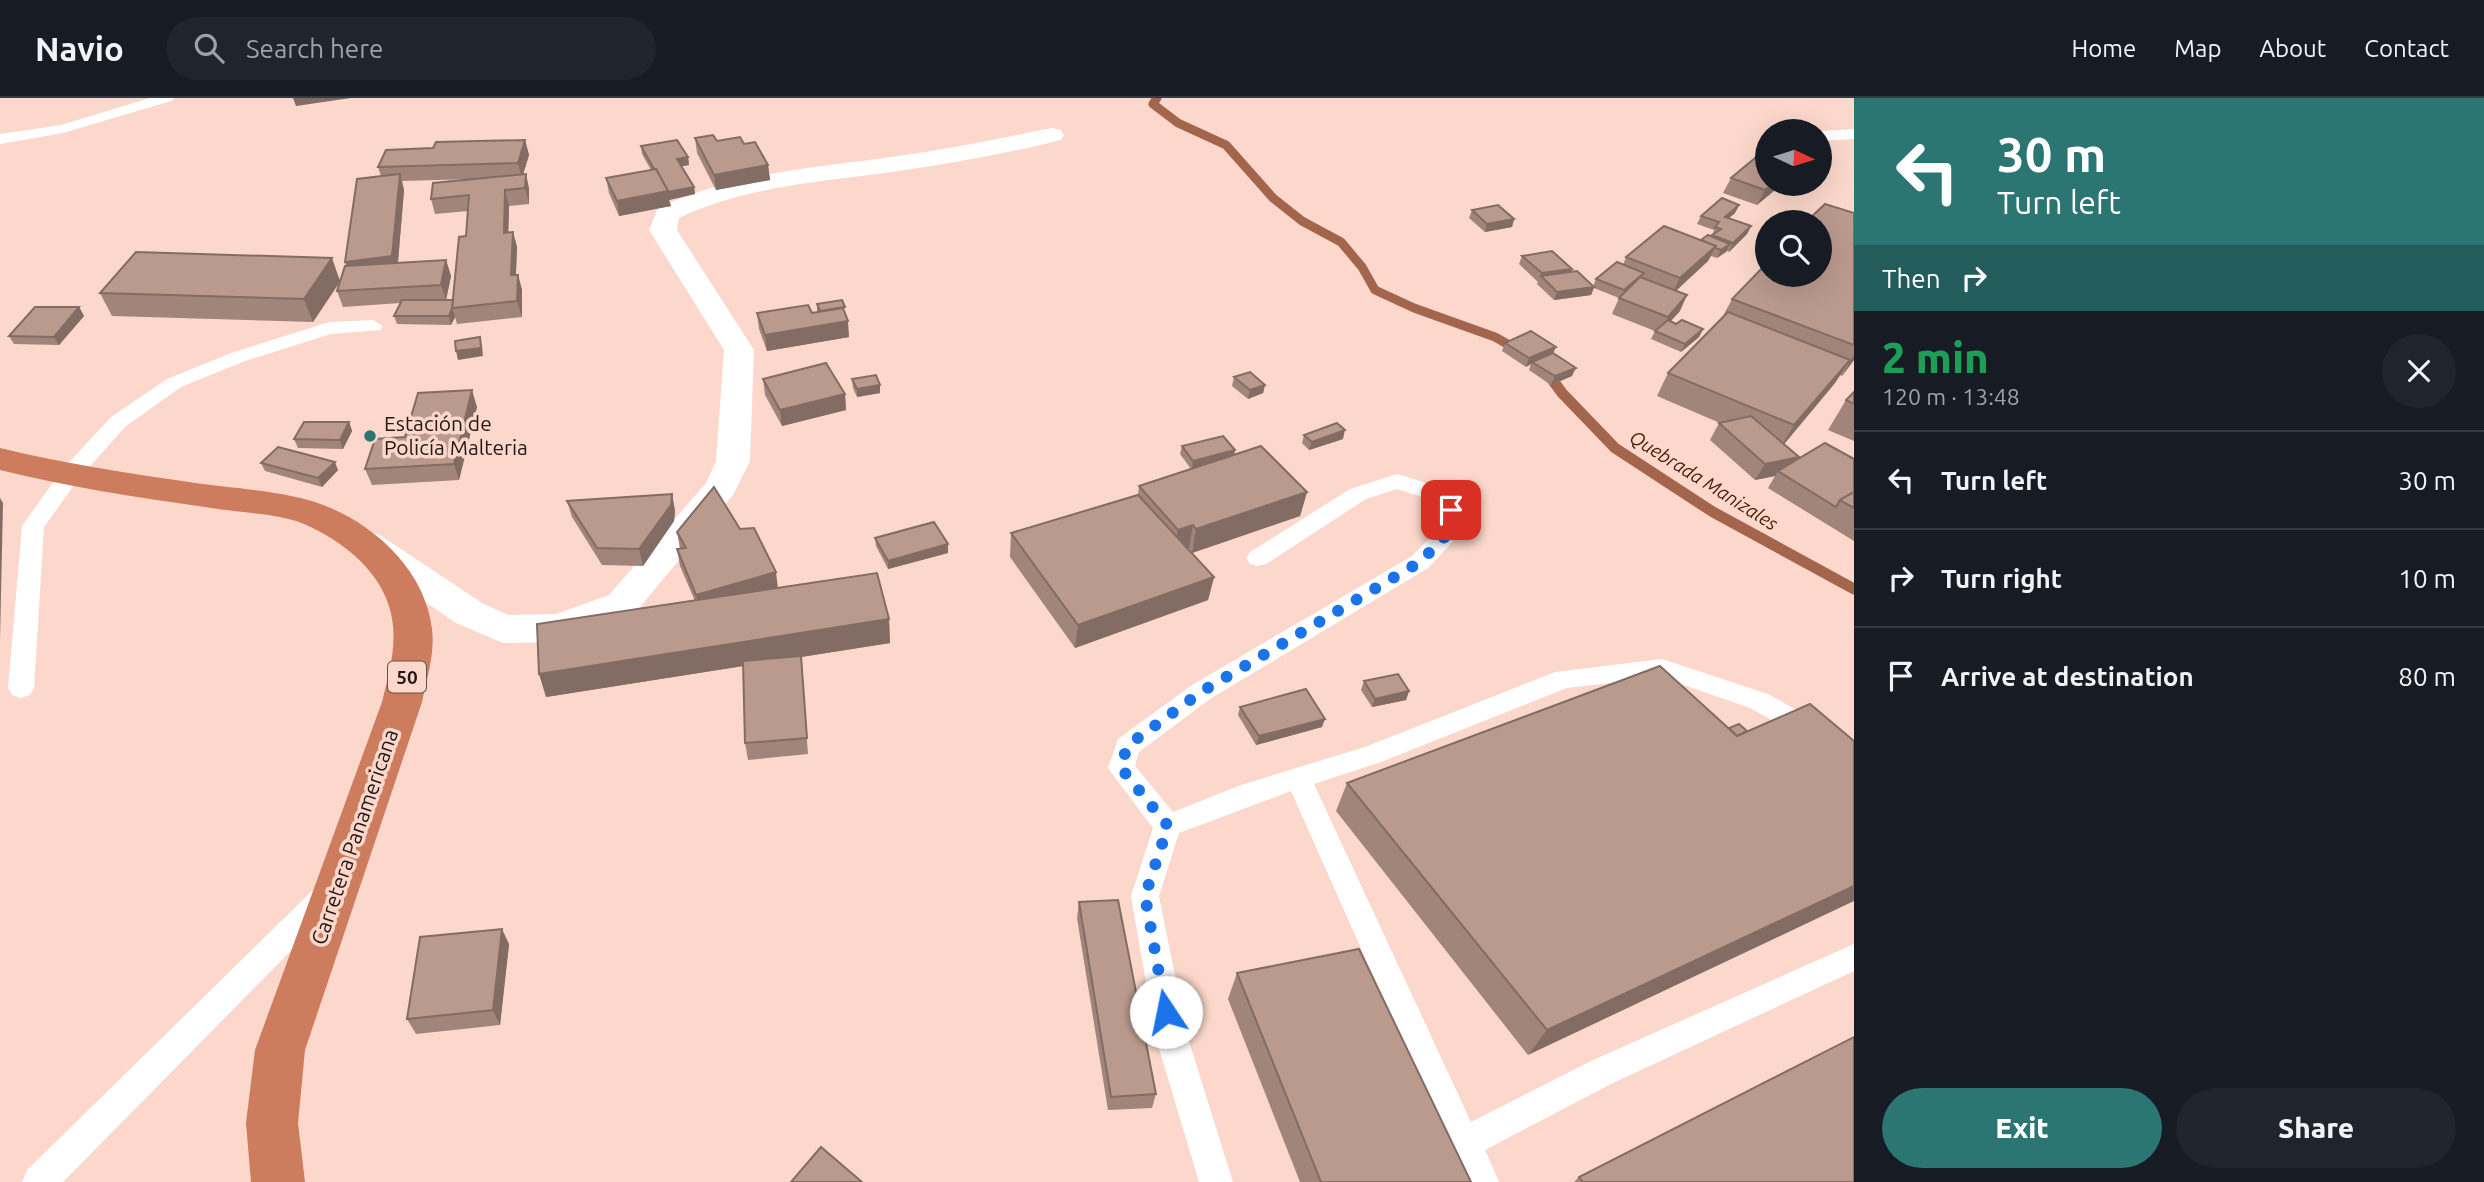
<!DOCTYPE html>
<meta charset="utf-8">
<style>
:root{--surface:#171b24;--page:#20242c;--text:#f1f3f6;--muted:#9ea1a6;--line:#363941;--accent:#2b7572}
body{margin:0;font-family:Ubuntu,sans-serif;background:var(--page);color:var(--text);height:100vh;display:flex;flex-direction:column;font-size:26px;white-space:nowrap}
*{box-sizing:border-box;margin:0}
p{font-size:23px;color:var(--muted)}
.icon{flex:none;width:38px;height:38px;fill:none;stroke:currentColor;stroke-width:2;stroke-linecap:round;stroke-linejoin:round}
.map{position:relative;flex:1;overflow:hidden}
.drawer{display:flex;flex-direction:column;background:var(--surface);width:630px}
.drawer>*{flex:none}
.top-card{background:#2b7572;color:#fff;overflow:hidden}
.needle{width:46px;rotate:94deg}
.tools{position:absolute;left:1755px;top:21px;display:grid;gap:14px}
.tools a{display:grid;place-items:center;width:77px;height:77px;border-radius:50%;background:var(--surface);box-shadow:0 7px 28px #0002;font-size:35px}
.pin{position:absolute;display:grid;place-items:center;width:60px;height:60px;color:#fff;margin:-30px;border-radius:14px;box-shadow:0 4px 10px #0006}
.me{position:absolute;width:77px;margin:-38px;rotate:349deg;stroke-linejoin:round;filter:drop-shadow(0 0 5px #0008)}
.turn{display:flex;align-items:center;gap:24px;height:147px;padding:0 28px;font-size:32px}
.turn .icon{width:91px;height:91px;stroke-width:2.5}
.turn b{display:block;font-size:49px;line-height:60px}
.then{display:flex;align-items:center;height:66px;padding:0 28px;background:#0003;gap:14px;font-size:26px}
.round{display:grid;place-items:center;flex:none;width:74px;height:74px;border-radius:37px;background:var(--page)}
.overview{display:flex;align-items:center;justify-content:space-between;height:119px;padding:0 28px}
h1{font-size:42px;font-weight:800;line-height:52px;color:#1e9e55}
.button{display:flex;gap:14px;margin-top:auto;padding:14px 28px}
.button a{flex:1;height:80px;border-radius:42px;background:var(--accent);color:#fff;font-size:28px;font-weight:800;line-height:80px;text-align:center}
.button a+a{background:var(--page);color:var(--text)}
ul{padding:0;list-style:none}
li{display:flex;align-items:center;gap:21px;height:98px;padding:0 28px;border-top:2px solid var(--line)}
li div{flex:1}
li b{display:block;font-size:26px}
li em{font-style:normal}
header{display:flex;align-items:center;gap:42px;box-sizing:border-box;height:98px;padding:0 35px;background:var(--surface);border-bottom:2px solid var(--line)}
header strong{font-size:33px}
nav{display:flex;gap:38px;margin-inline-start:auto;font-size:24px}
.search{width:490px;height:63px;background:var(--page);display:flex;align-items:center;gap:18px;box-sizing:border-box;padding:0 24px;border-radius:38px;color:var(--muted);font-size:26px}
main{display:flex;flex:1;min-height:0}
.map>svg:first-child{display:block}
.lines{fill:none;stroke-linecap:round;stroke-linejoin:round}
.stream-far1{stroke:#a4654d;stroke-width:9}
.stream{stroke:#a4654d;stroke-width:11}
.lane{fill:#fff;fill-rule:evenodd}
.street{fill:#fff;fill-rule:evenodd}
.highway{fill:#cd7c5d;fill-rule:evenodd}
.wall{fill:#a1847a;fill-rule:evenodd}
.shaded-wall{fill:#836c63}
.building{fill:#bb9a8e;stroke:#836c63;stroke-width:2}
.route{stroke:#1a73e8;stroke-width:12;stroke-dasharray:0 21.6}
.poi-dot{fill:#2b7572;stroke:#fbd8cb;stroke-width:2.5}
.labels{text-anchor:middle;stroke-width:7;stroke-linejoin:round;paint-order:stroke}
.far-water-label{font-size:19px;font-style:italic;fill:#4d1902;stroke:#fbd8cb}
.shield{fill:#fbd8cb;stroke:#64524b;stroke-width:2}
.shield-label{font-size:19px;font-weight:bold;fill:#241814}
.poi-label{font-size:21px;fill:#241814;stroke:#fbd8cb;text-anchor:start}
.street-label{font-size:21px;fill:#241814;stroke:#fbd8cb}
</style>
<header>
<strong>Navio</strong>
<div class="search"><svg class="icon" aria-label="search" viewBox="0 0 24 24"><circle cx="10" cy="10" r="6"/><path d="M15 15l6 6"/></svg>Search here</div>
<nav><a>Home</a><a>Map</a><a>About</a><a>Contact</a></nav>
</header>
<main>
<div class="map">
<svg width="1854" height="1084" viewBox="0 0 1854 1084">
<rect width="100%" height="100%" fill="#fbd8cb"/>
<g class="lines">
<!-- stream-far1 -->
<path class="stream-far1" d="M1157,0L1153,6L1178,25L1226,47L1273,100L1302,123L1341,144L1362,169L1375,192L1414,210L1495,239L1518,252"/>
<!-- stream -->
<path class="stream" d="M1546,273L1562,295L1615,350L1713,414L1854,491"/>
<!-- lane -->
<g class="lane">
<path d="M150,0H174L171,3L63,35L0,46V36L61,27Z"/>
<path d="M1854,31V41L1820,43V33Z"/>
<path d="M373,222L383,228L380,232L331,236L245,263L181,289L125,329L77,383L44,429L34,590L30,597L21,600L12,597L8,590L22,428L61,373L111,319L167,281L231,255L329,224Z"/>
<path d="M1397,376L1452,393L1468,426L1465,431L1428,470L1210,601L1139,654L1135,668L1173,714L1241,687L1365,649L1555,574L1662,561L1768,596L1854,644V667L1750,610L1661,579L1567,590L1381,664L1314,686L1471,1024L1591,963L1854,846V873L1613,985L1485,1052L1499,1084H1465L1291,693L1179,735L1159,798L1187,937L1233,1084H1199L1155,937L1131,798L1153,730L1108,670L1118,641L1192,587L1412,458L1445,425L1435,403L1397,391L1366,401L1266,466L1258,468L1250,466L1246,460L1250,454L1350,391Z"/>
<path d="M325,786L335,790L339,799L335,808L63,1084H22L27,1072L315,790Z"/>
</g>
<!-- street -->
<path class="street" d="M1052,30L1061,32L1064,37L1061,42C1006,56 949,66 892,74C820,84 746,88 679,120L677,132L754,252L750,363L733,397L635,515L559,544L503,545L456,525L354,455L349,446L354,437L367,434L380,437L482,505L508,517L556,516L609,497L706,385L716,363L724,252L649,132L658,110C734,74 816,70 898,58C950,51 1001,40 1052,30Z"/>
<!-- highway -->
<path class="highway" d="M0,350C63,365 125,375 189,384C228,390 277,392 315,404C370,422 425,470 432,531C435,556 427,579 422,604L305,952L298,1025L305,1084H251L246,1025L255,952L382,604C390,571 400,539 388,505C375,467 335,438 299,424C275,415 231,414 205,409C136,399 68,389 0,372Z"/>
</g>
<!-- wall -->
<g class="wall">
<path d="M695,40L744,46L768,67L770,82L716,92L697,55Z"/>
<path d="M525,42L529,57L523,76H526L529,91V106L509,108L508,134H513L517,149L516,177H518L522,192V219L457,226L455,219L451,227L397,226L394,218L400,205L343,209L337,193L340,184L313,224L112,218L100,195L340,182L347,168L345,164L381,78L378,69L433,50ZM474,81L431,101L435,116L468,113L466,138L453,202H446L451,178L446,162L398,165L404,92L402,83Z"/>
<path d="M641,48L688,59L689,67L682,68L694,89L695,96L669,102L671,108L619,118L609,95L606,80L651,72L642,56Z"/>
<path d="M1731,80L1768,86H1782L1757,107L1723,95Z"/>
<path d="M1739,107L1735,115L1729,120L1751,128L1747,136L1729,154L1727,153L1717,160L1711,158L1708,163L1676,193L1680,213L1670,223L1676,226L1703,231L1699,239L1681,254L1651,241L1655,233L1612,216L1619,200L1594,190L1591,197L1554,202L1537,186L1538,184L1519,166L1522,158L1572,171L1571,174L1593,188L1596,181L1623,167L1626,159L1701,142L1712,139L1714,132L1697,126L1701,118Z"/>
<path d="M1472,112L1514,121L1512,129L1485,134L1469,120Z"/>
<path d="M1854,115V262L1842,278L1840,277L1835,285L1784,346L1797,362L1854,361V443L1768,390L1775,378L1755,382L1710,342L1719,325H1720L1657,298L1668,275L1722,220L1732,201Z"/>
<path d="M817,206L846,217L849,239L767,253L759,231L757,215H812L817,214Z"/>
<path d="M79,209L84,218L59,247L14,246L9,238Z"/>
<path d="M1505,245L1556,249L1553,255L1572,278L1551,287L1529,272L1531,266L1526,269L1502,253Z"/>
<path d="M1234,279L1265,287L1263,295L1248,301L1232,288Z"/>
<path d="M763,281L845,296L846,312L782,328L765,297Z"/>
<path d="M852,281L880,287V295L857,299L853,290Z"/>
<path d="M1854,294V343L1828,332L1846,302Z"/>
<path d="M477,309L459,382L372,387L365,371L405,339Z"/>
<path d="M349,324L352,333L343,351L298,350L294,341Z"/>
<path d="M1304,337L1343,341L1309,352L1302,345Z"/>
<path d="M1182,348L1235,352L1234,357L1307,394L1300,418L1192,455L1189,450L1187,451L1214,479L1208,502L1075,550L1010,459L1011,435L1138,397L1139,388L1191,371L1180,356Z"/>
<path d="M261,365L338,372L322,389L265,373Z"/>
<path d="M672,396L675,413L674,423L643,468L602,467L572,419L567,403Z"/>
<path d="M677,434L778,490L889,521L890,545L801,559L808,656L748,662L745,645L743,568L546,599L695,503L680,468L677,451H680Z"/>
<path d="M875,440L948,446V455L888,471L876,448Z"/>
<path d="M1364,583L1409,593L1406,602L1372,609L1361,592Z"/>
<path d="M1810,606L1528,957L1336,713L1347,685L1729,630L1747,633Z"/>
<path d="M1240,609L1322,629L1256,647L1238,617Z"/>
<path d="M1079,804L1156,996L1152,1010L1108,1012L1077,820Z"/>
<path d="M509,846L500,927L416,936L407,921Z"/>
<path d="M1237,875L1471,1084H1300L1228,901Z"/>
<path d="M1579,1079L1854,1084H1574Z"/>
</g>
<!-- shaded-wall -->
<g class="shaded-wall">
<path d="M293,0H351L296,8Z"/>
<path d="M525,42L529,57L522,80L518,65Z"/>
<path d="M688,59L689,67L678,69L677,61Z"/>
<path d="M768,67L770,82L716,92L714,77Z"/>
<path d="M400,76L404,92L397,174L351,180L345,164Z"/>
<path d="M526,76L529,91V106L525,90Z"/>
<path d="M1772,86H1782L1757,107L1765,92Z"/>
<path d="M694,89L695,96L669,102L671,108L619,118L617,103Z"/>
<path d="M505,92L509,108L508,150L504,135Z"/>
<path d="M1739,107L1735,115L1721,127L1725,119Z"/>
<path d="M1514,121L1512,129L1485,134L1487,126Z"/>
<path d="M1751,128L1747,136L1729,154L1733,145Z"/>
<path d="M513,134L517,149L515,193L511,177Z"/>
<path d="M1730,146L1726,154L1717,160L1721,152Z"/>
<path d="M1716,148L1708,163L1672,196L1680,180Z"/>
<path d="M332,160L340,183L313,224L304,201Z"/>
<path d="M446,162L451,178L446,202L441,187Z"/>
<path d="M1572,171L1569,179L1541,178L1542,175Z"/>
<path d="M518,177L522,192V219L517,203Z"/>
<path d="M1594,189L1591,197L1554,202L1557,194Z"/>
<path d="M1687,197L1680,213L1660,235L1668,219Z"/>
<path d="M79,209L84,218L59,247L54,239Z"/>
<path d="M452,210L455,219L451,227L449,218Z"/>
<path d="M848,223L849,239L767,253L765,237Z"/>
<path d="M1703,231L1699,239L1681,254L1685,246Z"/>
<path d="M480,239L482,248L483,258L458,262L456,253Z"/>
<path d="M1556,249L1552,257L1532,264L1531,266L1526,269L1529,260Z"/>
<path d="M1854,257V262L1842,278Z"/>
<path d="M1850,262L1835,285L1780,351L1794,327Z"/>
<path d="M1576,270L1572,278L1551,287L1555,278Z"/>
<path d="M880,287V295L857,299V291Z"/>
<path d="M1265,287L1263,295L1248,301L1250,292Z"/>
<path d="M472,292L477,309L459,382L454,366Z"/>
<path d="M845,296L846,312L782,328L780,312Z"/>
<path d="M349,324L352,333L343,351L340,342Z"/>
<path d="M1345,332L1343,341L1309,352L1312,344Z"/>
<path d="M1235,352L1233,360L1192,371L1193,363Z"/>
<path d="M1799,359L1789,375L1778,373L1775,378L1755,382L1765,366Z"/>
<path d="M335,364L338,372L322,389L318,380Z"/>
<path d="M1307,394L1300,418L1192,455L1196,431Z"/>
<path d="M672,396L675,413L674,423L643,468L639,451Z"/>
<path d="M0,400L3,405L0,542Z"/>
<path d="M1193,427L1189,450L1174,456L1178,432Z"/>
<path d="M948,446V455L888,471V463Z"/>
<path d="M776,474L778,491L699,514L696,497Z"/>
<path d="M1214,479L1208,502L1075,550L1078,527Z"/>
<path d="M889,521L890,545L801,559L808,656L801,559L546,599L539,576Z"/>
<path d="M1409,593L1406,602L1372,609L1375,601Z"/>
<path d="M1325,621L1322,629L1256,647L1259,638Z"/>
<path d="M1854,788V803L1528,957L1547,932Z"/>
<path d="M502,831L509,846L500,927L493,912Z"/>
</g>
<!-- building -->
<g class="building">
<path d="M713,37L717,43L740,39L744,46L755,44L768,67L714,77L695,40Z"/>
<path d="M525,42L518,65L378,69L386,52L433,50L436,44Z"/>
<path d="M677,42L688,59L677,61L694,89L668,94L656,71H654L641,48Z"/>
<path d="M1761,55L1768,57V86H1772L1765,92L1731,80Z"/>
<path d="M656,71L668,93L617,103L606,80Z"/>
<path d="M400,76L392,158L345,164L357,81Z"/>
<path d="M526,76L525,90L505,92L504,135L513,134L511,177H518L517,203L452,210L459,139L466,138L469,97L431,101L433,85Z"/>
<path d="M1722,100L1739,107L1725,119L1751,128L1733,145L1712,137L1721,131L1715,129L1719,124L1701,118Z"/>
<path d="M1825,106L1854,115V247L1732,201L1768,164V177H1820V124H1806Z"/>
<path d="M1498,107L1514,121L1487,126L1472,112Z"/>
<path d="M1664,128L1716,148L1680,180L1626,159Z"/>
<path d="M1708,137L1730,146L1721,152L1715,150L1716,148L1701,142Z"/>
<path d="M1552,153L1572,171L1542,175L1522,158Z"/>
<path d="M136,154L332,160L304,201L100,195Z"/>
<path d="M446,162L441,187L337,193L345,168Z"/>
<path d="M1617,164L1644,175L1624,192L1596,181Z"/>
<path d="M1577,173L1594,189L1557,194L1541,178Z"/>
<path d="M1640,179L1687,197L1668,219L1619,200Z"/>
<path d="M402,202H453L452,210L449,218H394Z"/>
<path d="M842,202L845,209L820,213L817,206Z"/>
<path d="M808,207L812,215L843,210L848,223L765,237L757,215Z"/>
<path d="M35,209H79L54,239L9,238Z"/>
<path d="M1728,214L1850,262L1794,327L1668,275Z"/>
<path d="M1668,222L1676,226L1682,222L1703,231L1685,246L1655,233Z"/>
<path d="M1531,233L1556,249L1529,260L1505,245Z"/>
<path d="M480,239L481,250L456,253L455,243Z"/>
<path d="M1553,255L1576,270L1555,278L1532,264Z"/>
<path d="M826,265L845,296L780,312L763,281Z"/>
<path d="M1250,274L1265,287L1250,292L1234,279Z"/>
<path d="M876,277L880,287L857,291L852,281Z"/>
<path d="M472,292L454,366L365,371L375,341L405,339L418,295Z"/>
<path d="M1854,294V306L1846,302Z"/>
<path d="M1751,318L1799,359L1765,366L1719,325Z"/>
<path d="M304,324H349L340,342L294,341Z"/>
<path d="M1337,325L1345,332L1312,344L1304,337Z"/>
<path d="M1223,338L1235,352L1193,363L1182,348Z"/>
<path d="M1825,345L1854,361V394L1840,402L1836,409L1778,373Z"/>
<path d="M1261,348L1307,394L1196,431L1193,427L1178,432L1139,388Z"/>
<path d="M278,349L335,364L318,380L261,365Z"/>
<path d="M714,389L740,431L754,430L776,474L696,497L677,451L686,450L677,434Z"/>
<path d="M1854,394V410L1840,402Z"/>
<path d="M672,396L671,407L639,451L597,450L567,403Z"/>
<path d="M1138,397L1214,479L1078,527L1011,435Z"/>
<path d="M934,424L948,446L888,463L875,440Z"/>
<path d="M877,475L889,521L539,576L537,526Z"/>
<path d="M801,558L807,640L745,645L743,563Z"/>
<path d="M1660,568L1737,638L1810,606L1854,643V788L1547,932L1347,685Z"/>
<path d="M1398,576L1409,593L1375,601L1364,583Z"/>
<path d="M1306,591L1325,621L1259,638L1240,609Z"/>
<path d="M1739,626L1747,633L1737,638L1729,630Z"/>
<path d="M1118,802L1156,996L1111,999L1079,804Z"/>
<path d="M502,831L493,912L407,921L420,839Z"/>
<path d="M1359,851L1471,1084H1321L1237,875Z"/>
<path d="M1854,939V1084H1583L1579,1079Z"/>
<path d="M821,1049L862,1084H791Z"/>
</g>
<g class="lines">
<!-- route -->
<path class="route" d="M1166,914L1145,798L1168,728L1121,670L1127,648L1201,594L1420,464L1457,426L1451,412"/>
</g>
<!-- markers -->
<circle class="poi-dot" cx="370" cy="338" r="7"/>
<g class="labels">
<!-- far-water labels -->
<g class="far-water-label">
<text transform="translate(1704 382) rotate(32)" y="7">Quebrada Manizales</text>
</g>
<!-- shield labels -->
<rect class="shield" x="388" y="563.5" width="38" height="31" rx="5"/>
<g class="shield-label">
<text x="407" y="586">50</text>
</g>
<!-- poi labels -->
<g class="poi-label">
<text x="384" y="333">Estación de<tspan x="384" dy="24">Policía Malteria</tspan></text>
</g>
<!-- street labels -->
<g class="street-label">
<text transform="translate(355 739) rotate(-71)" y="7">Carretera Panamericana</text>
</g>
</g>
</svg>
<div class="tools">
<a><svg class="needle" viewBox="-14 -14 28 28"><path d="M0-13l5 13h-10z" fill="#e53935"/><path d="M0 13l5-13h-10z" fill="#9ea1a6"/></svg></a>
<a><svg class="icon" aria-label="search" viewBox="0 0 24 24"><circle cx="10" cy="10" r="6"/><path d="M15 15l6 6"/></svg></a>
</div>
<div class="pin" style="left:1451px;top:412px;background:#d93025"><svg class="icon" aria-label="arrive" viewBox="0 0 24 24"><path d="M6 21V4h12l-3 4 3 4H6"/></svg></div>
<svg class="me" style="left:1166px;top:914px" viewBox="-20 -20 40 40"><circle r="19" fill="#fff"/><path d="M0-13L10 11 0 6-10 11z" fill="#1a73e8"/></svg>
</div>
<section class="drawer">
<div class="top-card">
<div class="turn"><svg class="icon" aria-label="left" viewBox="0 0 24 24"><path d="M17 20v-9H6M10 6l-5 5 5 5"/></svg><div><b>30 m</b>Turn left</div></div>
<div class="then">Then<svg class="icon" aria-label="right" viewBox="0 0 24 24"><path d="M7 20v-9h11M14 6l5 5-5 5"/></svg></div>
</div>
<div class="overview"><div><h1>2 min</h1><p>120 m · 13:48</p></div><a class="round"><svg class="icon" aria-label="close" viewBox="0 0 24 24"><path d="M6 6l12 12M18 6L6 18"/></svg></a></div>
<ul>
<li><svg class="icon" aria-label="left" viewBox="0 0 24 24"><path d="M17 20v-9H6M10 6l-5 5 5 5"/></svg><div><b>Turn left</b></div><em>30 m</em></li>
<li><svg class="icon" aria-label="right" viewBox="0 0 24 24"><path d="M7 20v-9h11M14 6l5 5-5 5"/></svg><div><b>Turn right</b></div><em>10 m</em></li>
<li><svg class="icon" aria-label="arrive" viewBox="0 0 24 24"><path d="M6 21V4h12l-3 4 3 4H6"/></svg><div><b>Arrive at destination</b></div><em>80 m</em></li>
</ul>
<div class="button"><a>Exit</a><a>Share</a></div>
</section>
</main>
